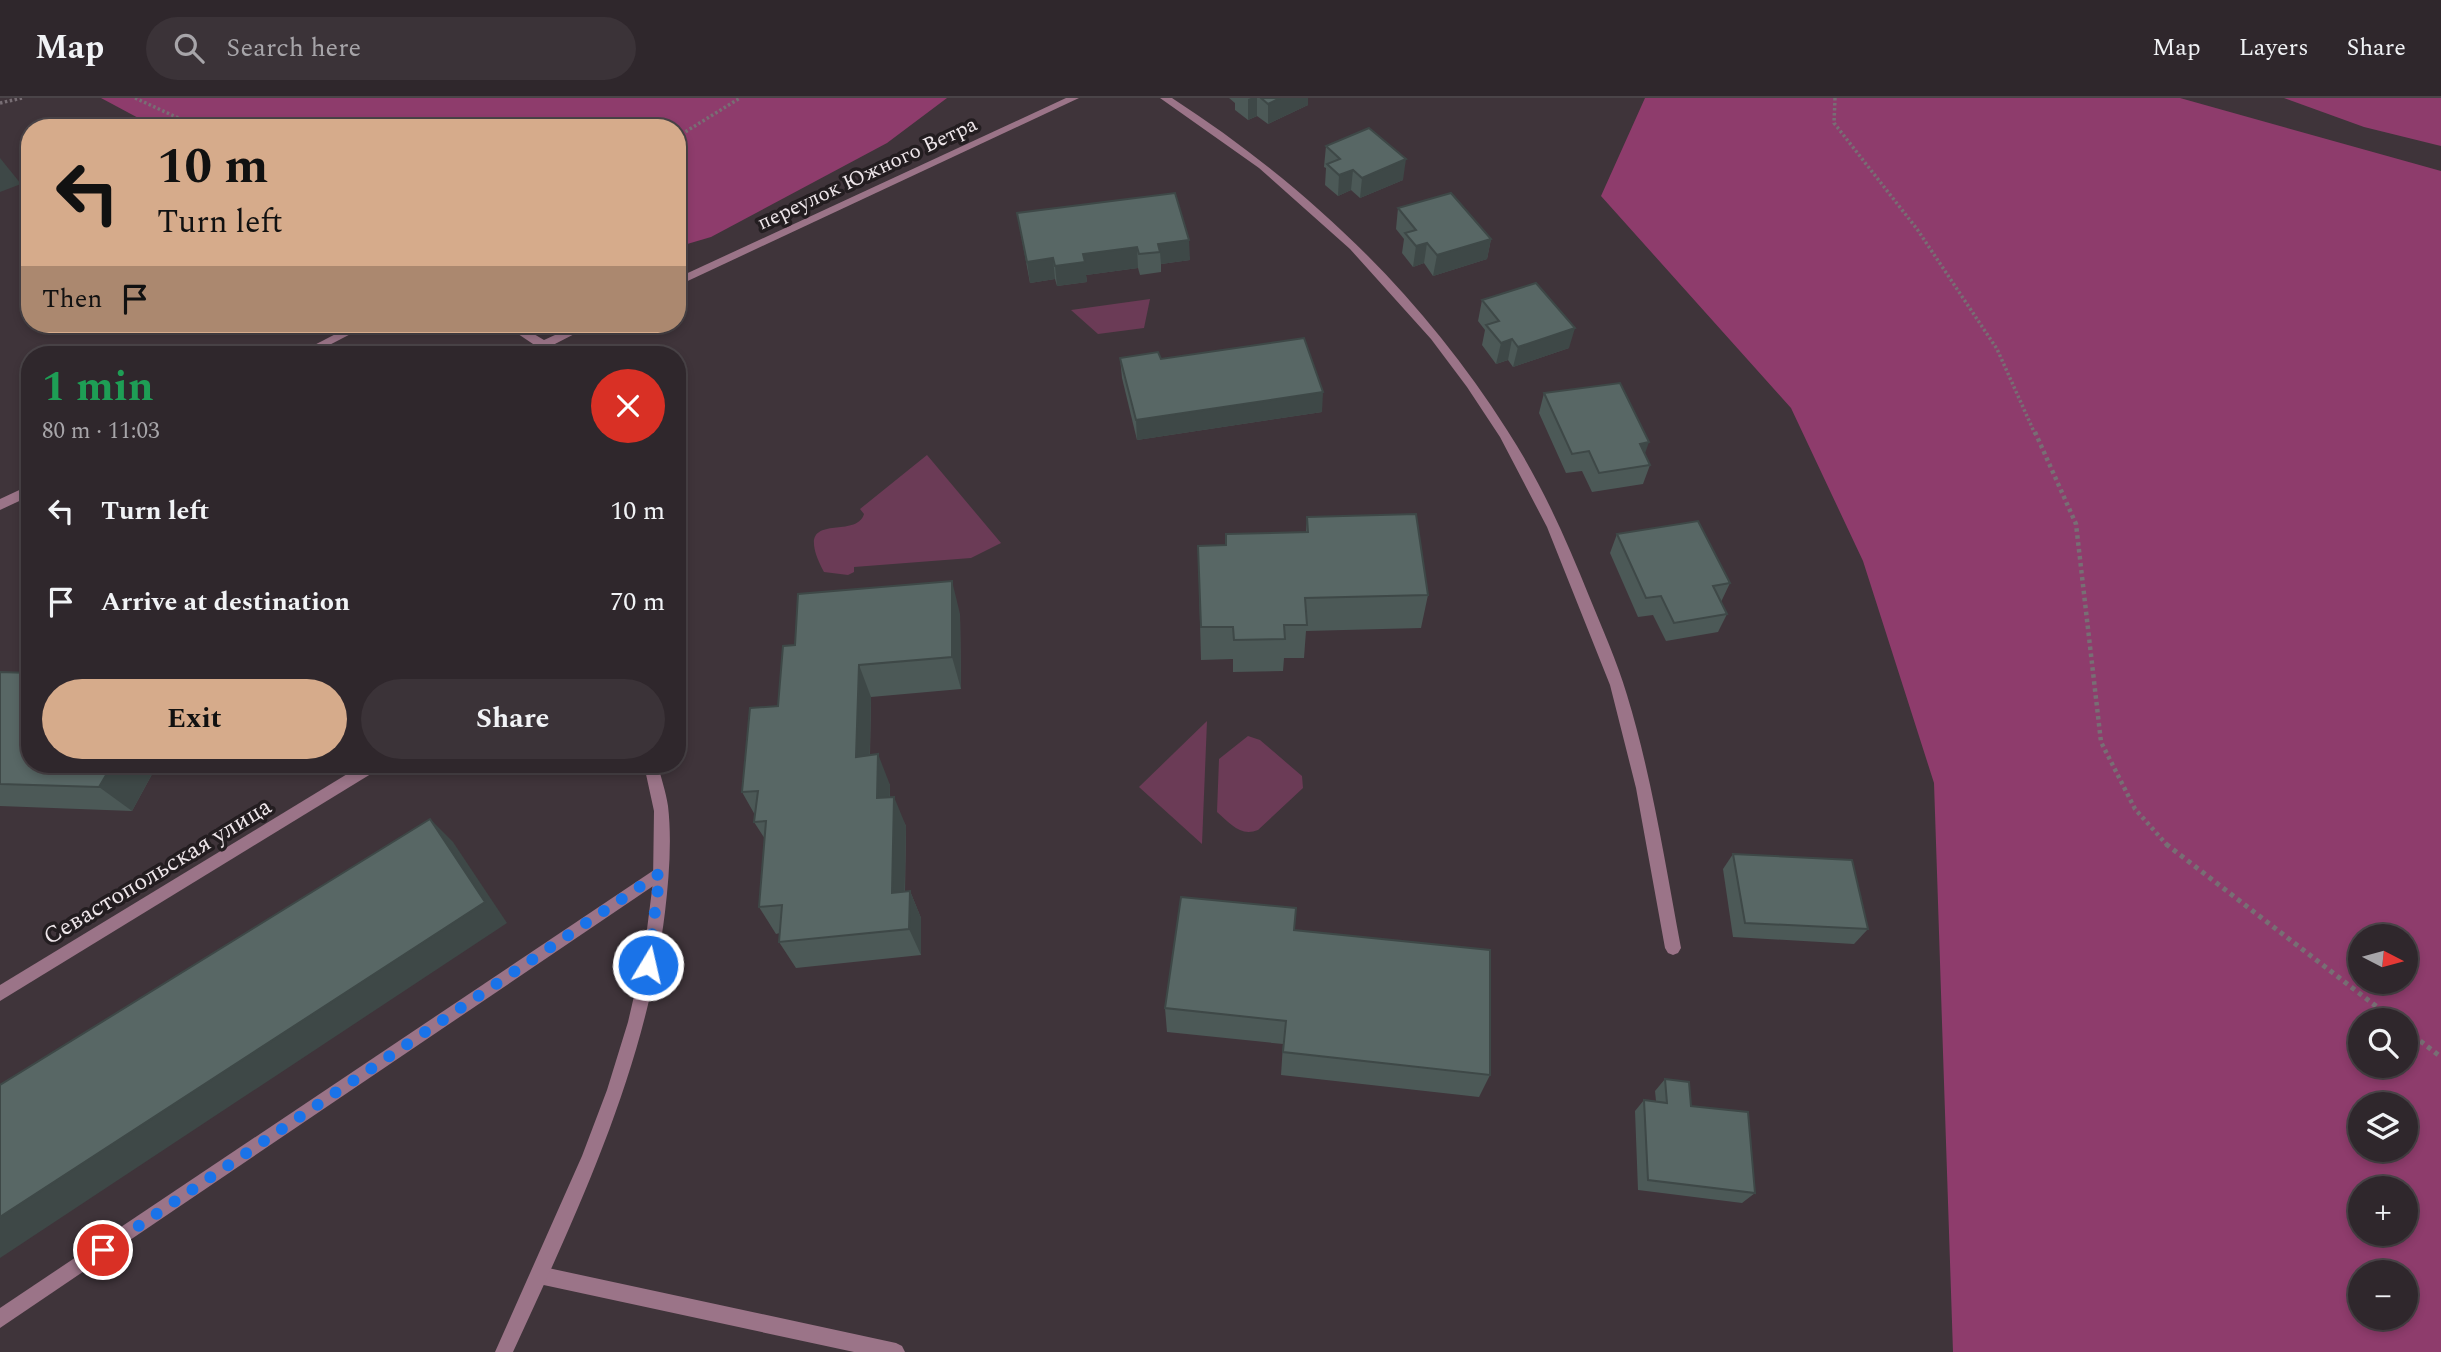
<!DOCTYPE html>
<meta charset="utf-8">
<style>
:root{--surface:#2f272c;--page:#3b3338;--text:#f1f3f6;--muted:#a7a5a9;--line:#4a4448;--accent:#d6ab8b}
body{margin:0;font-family:Spectral,serif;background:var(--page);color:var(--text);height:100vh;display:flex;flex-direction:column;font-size:26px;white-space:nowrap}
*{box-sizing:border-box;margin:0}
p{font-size:23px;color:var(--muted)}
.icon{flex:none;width:38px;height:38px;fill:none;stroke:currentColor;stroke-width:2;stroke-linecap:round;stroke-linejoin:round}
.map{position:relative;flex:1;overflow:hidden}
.details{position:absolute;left:21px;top:248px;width:665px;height:427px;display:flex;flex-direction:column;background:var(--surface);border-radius:28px;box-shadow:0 4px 10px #0003,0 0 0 2px var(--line)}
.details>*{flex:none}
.top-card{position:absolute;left:21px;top:21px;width:665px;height:214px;border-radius:28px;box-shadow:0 4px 10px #0003,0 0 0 2px var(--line);background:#d6ab8b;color:#111;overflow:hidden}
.needle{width:46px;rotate:96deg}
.controls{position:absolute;left:2348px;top:826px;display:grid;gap:14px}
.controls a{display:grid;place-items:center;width:70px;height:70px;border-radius:50%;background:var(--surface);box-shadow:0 4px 10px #0003,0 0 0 2px var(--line);font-size:35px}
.pin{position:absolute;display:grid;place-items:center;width:60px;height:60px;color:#fff;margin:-30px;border:4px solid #fff;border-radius:50%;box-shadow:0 2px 7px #0007}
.me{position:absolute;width:77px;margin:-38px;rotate:9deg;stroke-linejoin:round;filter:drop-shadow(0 0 5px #0008)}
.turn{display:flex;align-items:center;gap:24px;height:147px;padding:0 21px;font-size:32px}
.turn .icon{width:91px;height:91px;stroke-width:2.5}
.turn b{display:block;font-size:49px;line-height:60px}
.then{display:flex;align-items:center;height:66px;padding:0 21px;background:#0003;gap:14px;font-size:26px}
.round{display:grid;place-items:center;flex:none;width:74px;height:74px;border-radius:37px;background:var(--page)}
.head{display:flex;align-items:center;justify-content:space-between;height:119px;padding:0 21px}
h1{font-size:42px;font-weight:700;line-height:52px;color:#1e9e55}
.cta{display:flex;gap:14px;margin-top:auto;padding:14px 21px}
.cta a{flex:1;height:80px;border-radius:42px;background:var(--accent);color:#111;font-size:28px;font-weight:700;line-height:80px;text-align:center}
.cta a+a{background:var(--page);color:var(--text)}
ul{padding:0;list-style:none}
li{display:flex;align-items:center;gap:21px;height:91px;padding:0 21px}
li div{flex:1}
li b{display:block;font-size:26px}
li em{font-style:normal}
header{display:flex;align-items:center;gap:42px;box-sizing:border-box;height:98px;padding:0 35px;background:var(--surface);border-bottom:2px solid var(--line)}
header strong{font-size:33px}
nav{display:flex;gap:38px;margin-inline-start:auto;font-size:24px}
.search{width:490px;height:63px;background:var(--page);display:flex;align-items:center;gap:18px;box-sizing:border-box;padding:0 24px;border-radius:38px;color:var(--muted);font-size:26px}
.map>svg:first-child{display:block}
.green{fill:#6b3b56}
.forest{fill:#8e3c6c;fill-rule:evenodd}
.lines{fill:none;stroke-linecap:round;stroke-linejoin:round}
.path-far2{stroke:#786e74;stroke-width:3.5;stroke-dasharray:2.5 2.5;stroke-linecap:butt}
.path-far1{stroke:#786e74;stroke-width:4.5;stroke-dasharray:3.5 3.5;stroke-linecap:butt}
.path{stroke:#786e74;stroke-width:5;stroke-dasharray:4.5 4.5;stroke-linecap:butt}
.service{fill:#9b7488;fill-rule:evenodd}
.minor{fill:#9b7488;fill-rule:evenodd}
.wall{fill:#4c5957}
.shaded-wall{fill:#3e4847}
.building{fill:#586765;stroke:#3e4847;stroke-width:2}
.route{stroke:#1a73e8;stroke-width:12;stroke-dasharray:0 21.6}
.labels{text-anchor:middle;stroke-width:7;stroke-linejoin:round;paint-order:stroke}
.far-street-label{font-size:21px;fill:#eee6ea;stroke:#231d20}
.street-label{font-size:24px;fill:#eee6ea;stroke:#231d20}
</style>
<header>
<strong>Map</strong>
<div class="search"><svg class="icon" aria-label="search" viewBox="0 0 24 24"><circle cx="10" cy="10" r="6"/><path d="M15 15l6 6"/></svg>Search here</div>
<nav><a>Map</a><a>Layers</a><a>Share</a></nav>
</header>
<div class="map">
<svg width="2441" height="1254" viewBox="0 0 2441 1254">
<rect width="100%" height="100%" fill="#3f343a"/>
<!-- green -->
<g class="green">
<path d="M1150,201L1144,230L1098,236L1071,212Z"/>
<path d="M927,357L1001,445L971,460L854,469V474L848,477L824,474C789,408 856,444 864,416L860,411Z"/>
<path d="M1207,623L1202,746L1139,689Z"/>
<path d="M1248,638L1260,642L1302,678L1303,690L1258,732C1240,739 1230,725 1217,714L1219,661Z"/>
</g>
<!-- forest -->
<g class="forest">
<path d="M101,0H947L887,45L711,139L677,149V30H157Z"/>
<path d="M1645,0H2180L2441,73V1254H1953L1934,685L1863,463L1791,310L1601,98ZM2361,838H2406V884H2361ZM2361,922H2406V968H2361ZM2361,1006H2406V1052H2361ZM2361,1090H2406V1136H2361ZM2361,1174H2406V1220H2361Z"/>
<path d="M2284,0H2441V48L2364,29Z"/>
</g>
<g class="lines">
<!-- path-far2 -->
<g class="path-far2">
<path d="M135,0L200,30"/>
<path d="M1835,0L1834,25L1917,131L1997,251L2035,336"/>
<path d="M0,5L22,0"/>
<path d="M677,39L740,0"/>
</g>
<!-- path-far1 -->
<path class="path-far1" d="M2035,334L2076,426L2101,644L2135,711L2168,748"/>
<!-- path -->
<g class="path">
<path d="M2166,746L2394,922"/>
<path d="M2406,932L2441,959"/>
</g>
<!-- service -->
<g class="service">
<path d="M660,768L665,770L667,775L665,780L0,1230V1210Z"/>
<path d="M539,1168L896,1245L902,1248L905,1254H854L539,1186L533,1183L530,1177L533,1171Z"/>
</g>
<!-- minor -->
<g class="minor">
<path d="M1066,0H1079L677,188V180Z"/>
<path d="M1160,0H1172C1306,87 1421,196 1507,332C1541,384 1566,441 1589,498C1602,530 1617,563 1627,597C1652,679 1665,765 1681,850L1678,855L1673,857L1668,855L1665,850L1636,690L1610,587L1547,429L1500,339L1467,289L1431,241L1350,151L1259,70Z"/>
<path d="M355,226H370L310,257H295Z"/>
<path d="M503,226H517L544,242L579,226H594L551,248L558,257H546L539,250Z"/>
<path d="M30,387V398L0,412V401Z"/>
<path d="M362,667H381L379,671L0,903V887Z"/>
<path d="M644,667H658C661,680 666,694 668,708C672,742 669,780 665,814C646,970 578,1113 513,1254H495L582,1058L607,992L628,924L644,855L653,784L654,713Z"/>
</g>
</g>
<!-- wall -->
<g class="wall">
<path d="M1229,0H1308V7L1268,26L1257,18L1248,22L1235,12V5Z"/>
<path d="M1326,48L1403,82L1360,100L1351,92L1338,98L1325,87L1326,70L1324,69Z"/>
<path d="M1175,95L1190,162L1161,166V174L1140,177L1138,170L1086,177L1087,184L1057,188L1055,181L1030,185L1017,115Z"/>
<path d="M1398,110L1491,141L1487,161L1433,178L1424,165L1413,169L1402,155L1404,141L1396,131Z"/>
<path d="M1482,202L1569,250L1513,269L1508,262L1496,266L1482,247L1485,232L1478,223Z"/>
<path d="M1120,260L1322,314L1137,342L1122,280Z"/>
<path d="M1544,295L1645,357L1650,367L1643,386L1592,394L1582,373L1566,375L1539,315Z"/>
<path d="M1307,419L1428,497L1421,530L1306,533L1304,560H1284L1283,573L1233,574V561L1201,562L1198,448L1226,447L1306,434Z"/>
<path d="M1617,436L1730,485L1721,504L1727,516L1718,534L1666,543L1653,517L1638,519L1610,455Z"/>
<path d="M960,516L961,591L871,599L870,657L890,687V699L906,728L905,794L910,793L921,820V857L796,870L779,844L780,835L776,836L759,809L765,741L754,724L755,717L742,694L778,608L795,547Z"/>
<path d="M0,574L157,667L132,713L0,708Z"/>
<path d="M1733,756L1868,831L1854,846L1733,839L1723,771Z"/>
<path d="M1294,832L1490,977L1479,999L1281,977L1283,946L1167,934L1165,910Z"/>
<path d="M1665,981L1691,1008L1755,1095L1742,1105L1638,1092L1635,1013L1644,1002L1656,1003L1655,993Z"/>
</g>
<!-- shaded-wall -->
<g class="shaded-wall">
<path d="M1251,0H1257V18L1248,22V1Z"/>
<path d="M1280,0H1308V7L1268,26V6Z"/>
<path d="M0,60L21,86L0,94Z"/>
<path d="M1406,61L1403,82L1360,100L1362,80Z"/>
<path d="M1353,72L1351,92L1338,98L1339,77Z"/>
<path d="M1491,141L1487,161L1433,178L1437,157Z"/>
<path d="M1189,142L1190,162L1161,166L1160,154L1158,146Z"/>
<path d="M1427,145L1424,165L1413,169L1416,148Z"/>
<path d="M1137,149L1138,170L1086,177L1087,184L1057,188L1055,168L1083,156Z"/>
<path d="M1053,160L1055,181L1030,185L1027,164Z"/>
<path d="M1575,230L1569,250L1513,269L1518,249Z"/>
<path d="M1512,241L1508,262L1496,266L1501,245Z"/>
<path d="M1323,294L1322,314L1137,342L1136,322Z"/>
<path d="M1649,344L1642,364L1640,346Z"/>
<path d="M952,483L960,516L961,591L952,559Z"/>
<path d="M859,567L871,599L869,689L856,659Z"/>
<path d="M878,656L890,687L889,729L877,700Z"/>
<path d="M112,667H157L132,713L99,689Z"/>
<path d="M894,699L906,728L904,822L892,795Z"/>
<path d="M430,721L453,744L507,825L0,1160V1119Z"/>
<path d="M910,793L921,820V857L909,831Z"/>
</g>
<!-- building -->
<g class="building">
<path d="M1261,0H1280L1268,6Z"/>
<path d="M1369,30L1406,61L1362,80L1353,72L1339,77L1327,66L1340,61L1326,48Z"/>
<path d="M1175,95L1189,142L1158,146L1160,154L1139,156L1137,149L1083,156L1085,164L1055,168L1053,160L1027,164L1017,115Z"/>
<path d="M1451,95L1491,141L1437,157L1427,145L1416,148L1405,135L1416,132L1398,110Z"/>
<path d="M1536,185L1575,230L1518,249L1512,241L1501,245L1486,227L1499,223L1482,202Z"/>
<path d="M1304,240L1323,294L1136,322L1120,260L1158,254L1161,261Z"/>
<path d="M1620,285L1649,344L1640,346L1650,367L1599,375L1589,353L1572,356L1544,295Z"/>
<path d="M1416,416L1428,497L1305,500L1307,527H1284L1285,541L1234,542L1233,529H1201L1198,448L1226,447V436L1308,434L1307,419Z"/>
<path d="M1698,423L1730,485L1713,488L1727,516L1674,525L1661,498L1646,500L1617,436Z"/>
<path d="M952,483V559L859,567L856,659L878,656L877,700L894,699L892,795L910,793L909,831L779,844L782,807L759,809L766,723L754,724L758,693L742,694L750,610L778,608L783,548L795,547L798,496Z"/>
<path d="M0,574L30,575V667H112L99,689L0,686Z"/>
<path d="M430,721L485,804L0,1119V987Z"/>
<path d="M1733,756L1852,762L1868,831L1745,825Z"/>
<path d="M1181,799L1296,810L1294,832L1490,852V977L1283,954L1286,923L1165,910Z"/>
<path d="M1665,981L1689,984L1691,1008L1748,1014L1755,1095L1648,1082L1644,1002L1667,1005Z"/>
</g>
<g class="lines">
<!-- route -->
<path class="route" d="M103,1152L660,775L648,867"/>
</g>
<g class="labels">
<!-- far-street labels -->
<g class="far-street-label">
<text transform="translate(867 75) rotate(-25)" y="7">переулок Южного Ветра</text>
</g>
<!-- street labels -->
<g class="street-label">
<text transform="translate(157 773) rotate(-31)" y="8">Севастопольская улица</text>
</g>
</g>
</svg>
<div class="controls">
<a><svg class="needle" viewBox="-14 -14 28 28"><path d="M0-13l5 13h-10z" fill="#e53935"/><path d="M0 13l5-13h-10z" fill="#a7a5a9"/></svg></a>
<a><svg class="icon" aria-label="search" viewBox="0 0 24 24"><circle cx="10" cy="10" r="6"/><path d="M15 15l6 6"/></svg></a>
<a><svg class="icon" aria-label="layers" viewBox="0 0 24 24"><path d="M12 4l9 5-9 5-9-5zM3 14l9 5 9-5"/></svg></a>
<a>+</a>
<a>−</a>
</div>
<div class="pin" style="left:103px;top:1152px;background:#d93025"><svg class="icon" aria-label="arrive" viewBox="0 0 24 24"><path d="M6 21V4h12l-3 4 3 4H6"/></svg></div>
<svg class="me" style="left:648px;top:867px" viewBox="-20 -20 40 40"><circle r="17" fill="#1a73e8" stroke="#fff" stroke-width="3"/><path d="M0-11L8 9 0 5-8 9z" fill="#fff"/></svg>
<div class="top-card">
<div class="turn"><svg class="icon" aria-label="left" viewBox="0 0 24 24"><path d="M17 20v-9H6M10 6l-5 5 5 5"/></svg><div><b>10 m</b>Turn left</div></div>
<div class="then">Then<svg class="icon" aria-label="arrive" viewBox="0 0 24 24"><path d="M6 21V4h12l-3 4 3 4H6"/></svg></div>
</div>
<section class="details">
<div class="head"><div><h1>1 min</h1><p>80 m · 11:03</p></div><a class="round" style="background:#d93025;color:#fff"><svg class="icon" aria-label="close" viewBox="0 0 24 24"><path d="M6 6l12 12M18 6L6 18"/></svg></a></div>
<ul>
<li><svg class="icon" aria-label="left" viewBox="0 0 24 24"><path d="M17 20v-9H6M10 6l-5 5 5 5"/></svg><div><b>Turn left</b></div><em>10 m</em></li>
<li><svg class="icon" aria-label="arrive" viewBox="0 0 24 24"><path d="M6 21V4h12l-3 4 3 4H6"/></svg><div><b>Arrive at destination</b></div><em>70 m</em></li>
</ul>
<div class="cta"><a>Exit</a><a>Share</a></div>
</section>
</div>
